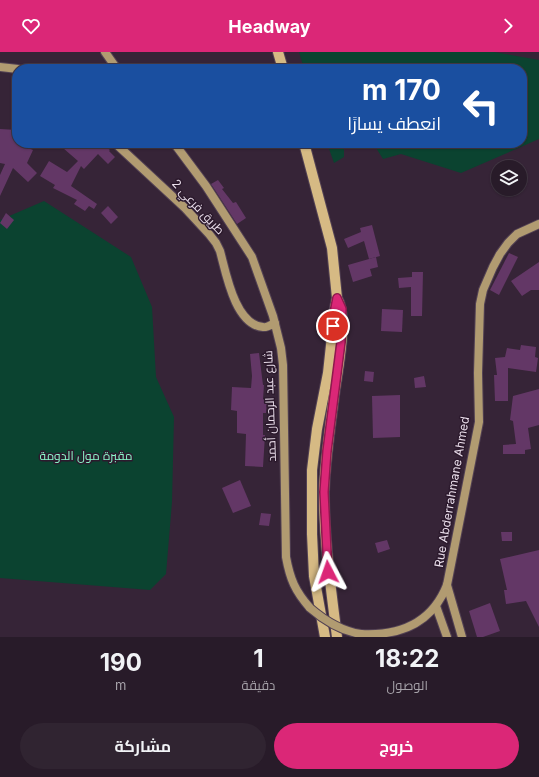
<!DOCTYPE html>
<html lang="ar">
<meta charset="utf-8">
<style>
:root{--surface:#281b29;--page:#302431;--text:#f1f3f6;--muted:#a5a1a8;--line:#443946;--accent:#db2777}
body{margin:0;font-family:Inter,Cairo,sans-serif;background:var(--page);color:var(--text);direction:rtl;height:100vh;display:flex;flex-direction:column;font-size:15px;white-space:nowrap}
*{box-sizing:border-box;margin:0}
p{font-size:13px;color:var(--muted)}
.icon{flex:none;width:22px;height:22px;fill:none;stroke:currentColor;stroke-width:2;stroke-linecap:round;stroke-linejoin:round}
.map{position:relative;height:585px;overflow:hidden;direction:ltr}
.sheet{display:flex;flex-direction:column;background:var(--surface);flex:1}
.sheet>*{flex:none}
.banner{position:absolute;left:12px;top:12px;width:515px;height:84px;border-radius:16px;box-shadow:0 1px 3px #0004,0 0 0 1px var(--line);direction:rtl;background:#1a4fa0;color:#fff;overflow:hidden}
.controls{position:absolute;left:491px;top:108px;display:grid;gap:8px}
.controls a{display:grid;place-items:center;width:36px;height:36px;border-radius:50%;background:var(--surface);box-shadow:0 1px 3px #0004,0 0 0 1px var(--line);font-size:20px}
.pin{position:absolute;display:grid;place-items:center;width:34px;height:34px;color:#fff;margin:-17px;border:2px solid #fff;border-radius:50%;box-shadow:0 1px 4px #0007}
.me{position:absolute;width:44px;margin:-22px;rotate:356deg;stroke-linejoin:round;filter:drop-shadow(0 0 3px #0008)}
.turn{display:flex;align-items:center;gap:14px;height:84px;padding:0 20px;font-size:18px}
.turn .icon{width:52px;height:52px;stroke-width:2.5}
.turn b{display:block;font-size:28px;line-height:34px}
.eta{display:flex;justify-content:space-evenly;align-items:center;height:68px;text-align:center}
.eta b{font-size:24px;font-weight:700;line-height:28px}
.cta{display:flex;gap:8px;margin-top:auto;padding:8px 20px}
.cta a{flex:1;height:46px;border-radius:24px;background:var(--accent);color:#fff;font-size:16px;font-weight:700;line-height:46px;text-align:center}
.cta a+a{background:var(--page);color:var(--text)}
header{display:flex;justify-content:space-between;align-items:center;height:52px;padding:0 20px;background:var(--accent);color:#fff;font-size:18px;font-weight:700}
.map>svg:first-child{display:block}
.green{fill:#0b4330}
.building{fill:#633766}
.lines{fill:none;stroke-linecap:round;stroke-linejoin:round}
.secondary-casing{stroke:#534254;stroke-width:10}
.primary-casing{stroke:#534254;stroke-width:12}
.secondary{stroke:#b19b71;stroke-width:8}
.primary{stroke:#d6ba84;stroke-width:10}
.secondary-bridge-casing{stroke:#534254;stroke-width:10;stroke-linecap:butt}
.secondary-bridge{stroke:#b19b71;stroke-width:8}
.route-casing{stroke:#8e194d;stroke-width:10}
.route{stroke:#db2777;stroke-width:7}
.labels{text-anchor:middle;stroke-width:3;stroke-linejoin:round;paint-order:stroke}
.street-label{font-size:12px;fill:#ebdfec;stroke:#2c1a2d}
.park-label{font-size:12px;fill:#8bf9cb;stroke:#2c1a2d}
</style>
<header><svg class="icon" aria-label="forward" viewBox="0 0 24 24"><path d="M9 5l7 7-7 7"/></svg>Headway<svg class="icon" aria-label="heart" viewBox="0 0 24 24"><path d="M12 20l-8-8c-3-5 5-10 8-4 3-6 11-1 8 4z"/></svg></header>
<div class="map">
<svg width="539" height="585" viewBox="0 0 539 585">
<rect width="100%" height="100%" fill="#362437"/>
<!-- green -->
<g class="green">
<path d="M299,0H494L539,8V87L461,121L401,102L383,107L373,91H522V17H304Z"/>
<path d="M327,91H344V105L334,111Z"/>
<path d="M44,149L131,205L152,255L156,325L174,365L172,450L166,522L150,538L0,526V168Z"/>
</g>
<!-- building -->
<g class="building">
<path d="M0,77L17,78V91L33,98L27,111L37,121L28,130L13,116L0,144V123L5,112L0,111Z"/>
<path d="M67,91H101L110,98L109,99L115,105L108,112L98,102L84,117L81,114L71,134L97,152L94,157L89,154L85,159L74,152L77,148L53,136L55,133L40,124L49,109L67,120L78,109L63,96Z"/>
<path d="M218,128L224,136L222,137L233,151L236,150L246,166L237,172L211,132Z"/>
<path d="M108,154L118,165L111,172L101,161Z"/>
<path d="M6,161L14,168L7,177L0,171Z"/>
<path d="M372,173L380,204L369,207L364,189L348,196L344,187L361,180L360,176Z"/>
<path d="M509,201L518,205L499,243L490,238Z"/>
<path d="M376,205L378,215L370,217L372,224L353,230L348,213Z"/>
<path d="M539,210V238H531L522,244L511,229Z"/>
<path d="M412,220H423L422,264H411V235L399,236L398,226L412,225Z"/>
<path d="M382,257L403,258L402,280L381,279Z"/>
<path d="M521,293L536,295L535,305L538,306L536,320L508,316V349H495L494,323H497L495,306L505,305L507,296L520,298Z"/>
<path d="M259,301L263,333H264L263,347H267L266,361H263V383H265L263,415L245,414L246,382L237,381V359L231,358L232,335L251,336L252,324L250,302Z"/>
<path d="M365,319L374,320L373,330L364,329Z"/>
<path d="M424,324L426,335L415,336L414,326Z"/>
<path d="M539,337V373L528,376L531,397L525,398V402H503V393L516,392L513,369L510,368L513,344Z"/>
<path d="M400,343V385L373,386L372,344Z"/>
<path d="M240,428L251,454L233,461L222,436Z"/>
<path d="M261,461L271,462L269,474L259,473Z"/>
<path d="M501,480H512V489H502Z"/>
<path d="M387,488L390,497L378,501L375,491Z"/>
<path d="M539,498V575L526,549L506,552L504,538H507L500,507Z"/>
<path d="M490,551L500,579L483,585H477L469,559Z"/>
</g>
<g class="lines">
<!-- secondary casing -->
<g class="secondary-casing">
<g id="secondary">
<path d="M105,0L117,17"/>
<path d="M0,15L18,17"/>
<path d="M115,91L185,156L209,182L216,191L220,199C226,221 235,273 263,275C266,276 271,273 275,271"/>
<path d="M174,91L206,134L252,205L273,264L281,296L283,313L286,505C290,527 295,539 310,556"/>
<path d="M447,533L462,585"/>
<path d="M436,554L447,585"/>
<path d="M361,582C400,584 432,571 447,533L479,370L478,321L480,252L483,238L493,215L500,202L508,191L517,182L539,172"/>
</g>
</g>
<!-- primary casing -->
<g class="primary-casing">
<g id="primary">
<path d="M278,0L283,17"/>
<path d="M304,91L332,196L337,246L335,256L328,321L317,377L312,418V482L314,524L325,585"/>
<path d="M337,585C331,537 324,489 324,440C325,408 330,376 334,344C337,320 349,266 337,246"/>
</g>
</g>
<!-- secondary -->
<use href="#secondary" class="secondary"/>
<!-- primary -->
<use href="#primary" class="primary"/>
<!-- secondary-bridge casing -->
<g class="secondary-bridge-casing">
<path id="secondary-bridge" d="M310,556C325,569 341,579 361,582"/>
</g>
<!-- secondary-bridge -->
<use href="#secondary-bridge" class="secondary-bridge"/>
</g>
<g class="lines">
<!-- route casing -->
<g class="route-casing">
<path id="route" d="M328,520L324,440L327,399L341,290L342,257L337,246L335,256L333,274"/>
</g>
<!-- route -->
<use href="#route" class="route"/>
</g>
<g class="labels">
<!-- street labels -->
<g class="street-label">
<text transform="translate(198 155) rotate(47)" y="4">طريق فرعي 2</text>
<text transform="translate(270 354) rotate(-92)" y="4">شارع عبد الرحمان أحمد</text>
<text transform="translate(452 440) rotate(-80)" y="4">Rue Abderrahmane Ahmed</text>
</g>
<!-- park labels -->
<g class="park-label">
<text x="86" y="408">مقبرة مول الدومة</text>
</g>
</g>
</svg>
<div class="controls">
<a><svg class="icon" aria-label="layers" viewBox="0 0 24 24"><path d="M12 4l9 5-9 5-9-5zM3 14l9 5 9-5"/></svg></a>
</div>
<div class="pin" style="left:333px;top:274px;background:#d93025"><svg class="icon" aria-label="arrive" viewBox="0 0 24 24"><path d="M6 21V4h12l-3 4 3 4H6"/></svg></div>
<svg class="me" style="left:328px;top:520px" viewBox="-20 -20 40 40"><path d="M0-17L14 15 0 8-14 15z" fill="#db2777" stroke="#fff" stroke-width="4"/></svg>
<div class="banner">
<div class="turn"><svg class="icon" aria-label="left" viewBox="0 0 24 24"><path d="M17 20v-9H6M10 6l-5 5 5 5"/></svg><div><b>170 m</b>انعطف يسارًا</div></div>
</div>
</div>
<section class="sheet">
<div class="eta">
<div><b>18:22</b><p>الوصول</p></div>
<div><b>1</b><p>دقيقة</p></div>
<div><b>190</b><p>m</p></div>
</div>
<div class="cta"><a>خروج</a><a>مشاركة</a></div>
</section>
